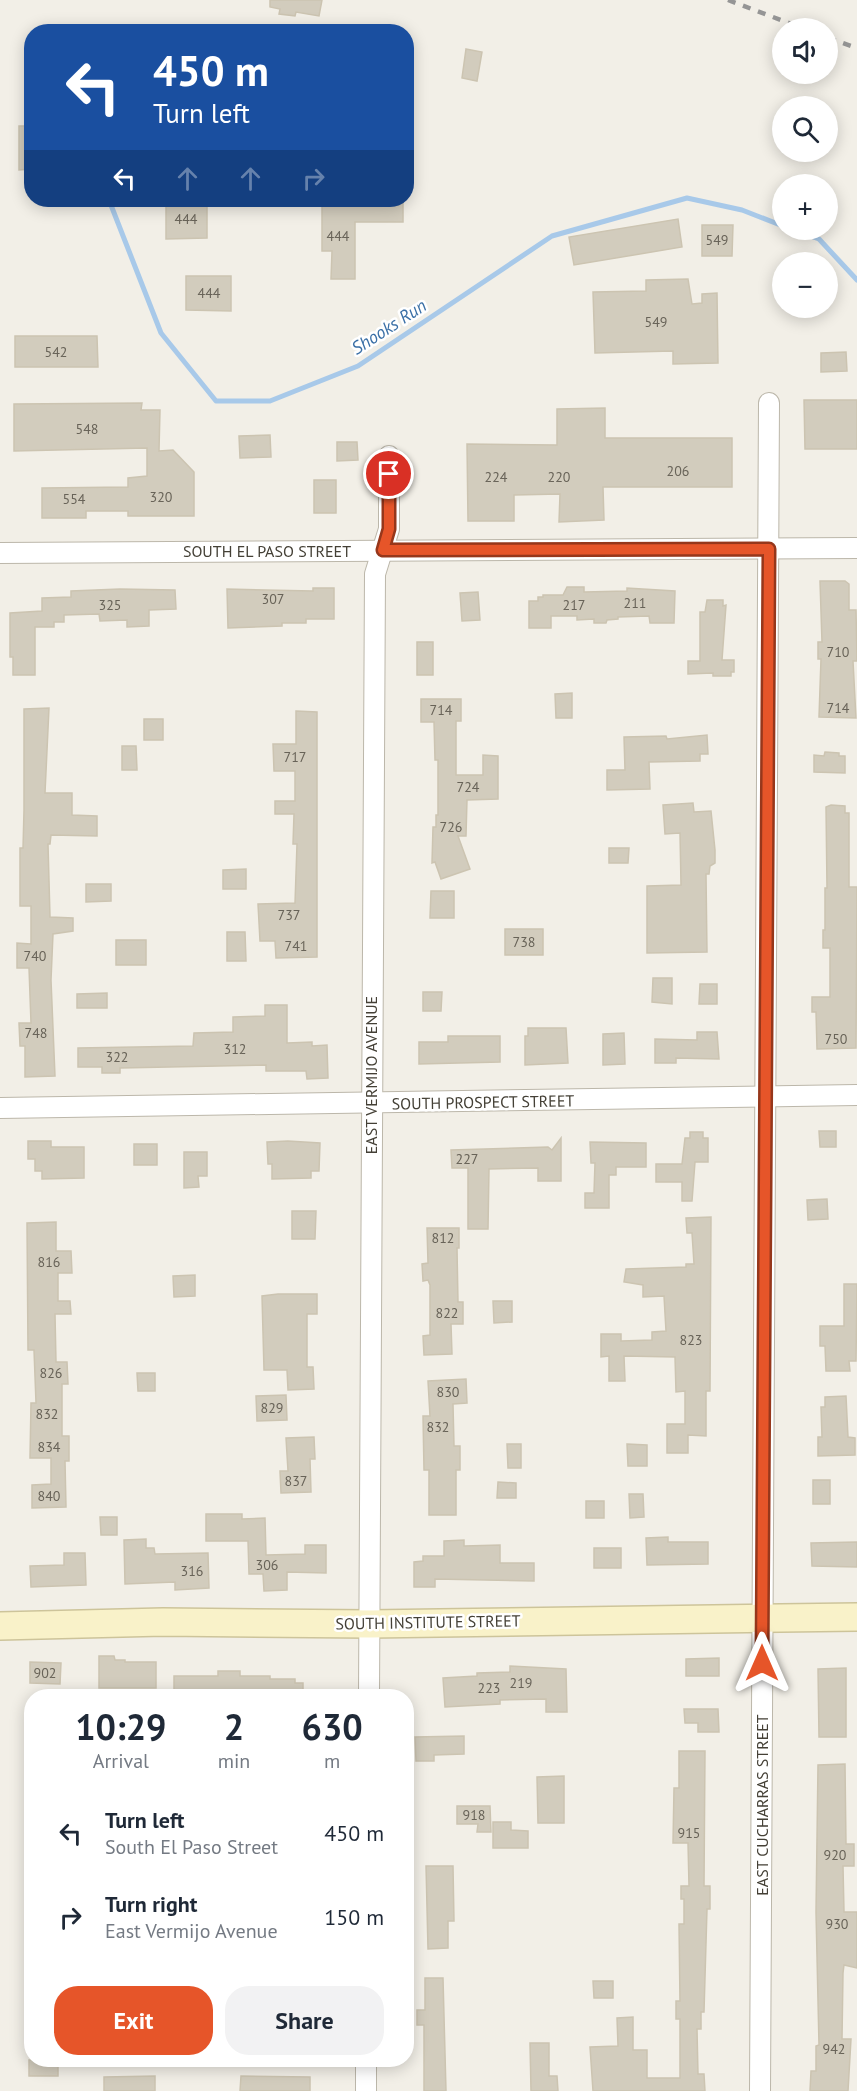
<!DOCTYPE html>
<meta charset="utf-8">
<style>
:root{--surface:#fff;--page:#f2f2f3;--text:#1f2937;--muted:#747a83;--accent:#e65529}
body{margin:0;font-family:"PT Sans",sans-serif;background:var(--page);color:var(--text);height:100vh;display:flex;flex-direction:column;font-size:22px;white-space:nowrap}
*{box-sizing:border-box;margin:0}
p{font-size:20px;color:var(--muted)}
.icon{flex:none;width:33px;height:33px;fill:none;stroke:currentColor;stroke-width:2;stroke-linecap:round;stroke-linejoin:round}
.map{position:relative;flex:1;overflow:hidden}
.sheet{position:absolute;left:24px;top:1689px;width:390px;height:378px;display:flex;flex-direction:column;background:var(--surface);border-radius:24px;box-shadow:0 3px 15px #0003}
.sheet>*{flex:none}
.hud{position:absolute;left:24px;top:24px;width:390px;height:183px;border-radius:24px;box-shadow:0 3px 15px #0003;background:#1a4fa0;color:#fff;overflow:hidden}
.buttons{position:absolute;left:772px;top:18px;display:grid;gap:12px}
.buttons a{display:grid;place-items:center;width:66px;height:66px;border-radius:50%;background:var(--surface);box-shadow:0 3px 15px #0003;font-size:30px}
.pin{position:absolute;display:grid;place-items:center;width:51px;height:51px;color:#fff;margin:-26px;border:3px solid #fff;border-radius:50%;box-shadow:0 2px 6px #0007}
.me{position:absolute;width:66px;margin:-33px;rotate:0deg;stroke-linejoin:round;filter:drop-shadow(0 0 4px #0008)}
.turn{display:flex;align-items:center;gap:21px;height:126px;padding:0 30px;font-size:27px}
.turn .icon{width:78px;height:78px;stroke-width:2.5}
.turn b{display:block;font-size:42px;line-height:51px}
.lanes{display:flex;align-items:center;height:57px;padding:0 30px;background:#0003;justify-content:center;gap:30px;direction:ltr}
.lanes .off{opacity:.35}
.eta{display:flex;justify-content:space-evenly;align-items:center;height:102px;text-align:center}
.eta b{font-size:36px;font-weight:700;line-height:42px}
.primary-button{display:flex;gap:12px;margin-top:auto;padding:12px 30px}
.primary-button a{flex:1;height:69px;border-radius:24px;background:var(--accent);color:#fff;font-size:24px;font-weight:700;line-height:69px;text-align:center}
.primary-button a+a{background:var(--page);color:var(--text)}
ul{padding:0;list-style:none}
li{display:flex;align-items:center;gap:18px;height:84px;padding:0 30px}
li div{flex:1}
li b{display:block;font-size:22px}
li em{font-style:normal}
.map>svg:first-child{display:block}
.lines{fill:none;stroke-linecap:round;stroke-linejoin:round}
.stream{stroke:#a8c9e9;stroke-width:5}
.building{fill:#d2ccbd;stroke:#ccc4b1;stroke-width:1.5}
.street-casing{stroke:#bcb7aa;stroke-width:22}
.secondary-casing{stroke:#cdc49a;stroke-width:30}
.street{stroke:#fff;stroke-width:20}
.secondary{stroke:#f9f2c9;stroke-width:27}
.rail{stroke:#959595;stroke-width:4.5;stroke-dasharray:8 8;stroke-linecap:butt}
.route-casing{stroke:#96371b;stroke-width:15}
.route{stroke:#e65529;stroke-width:10}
.labels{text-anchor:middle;stroke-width:5;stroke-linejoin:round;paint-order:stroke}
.number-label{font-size:14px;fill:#686358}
.street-label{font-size:16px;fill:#444036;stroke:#fff}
.water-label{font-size:18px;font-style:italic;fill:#3a6fa6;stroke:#fff}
</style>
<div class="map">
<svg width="857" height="2091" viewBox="0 0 857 2091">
<rect width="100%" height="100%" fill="#f2efe7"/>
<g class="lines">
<!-- stream -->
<g class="stream">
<path d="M109,200L161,333L216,401H270L358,366L552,236L687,198L742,210L783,226"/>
<path d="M793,230L819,239L857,280"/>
</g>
</g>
<!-- building -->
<g class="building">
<path d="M270,0H322L319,16L296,12L295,16L279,14L280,9L270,7Z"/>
<path d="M466,49L482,52L477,81L462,78Z"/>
<path d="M19,126H32V169L19,170Z"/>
<path d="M166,200H207V238L166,239Z"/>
<path d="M322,200H403V222H355V279H331L332,251H322Z"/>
<path d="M678,219L682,247L574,265L569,237Z"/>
<path d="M702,225H733L732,256H702Z"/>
<path d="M186,276H231V311L186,310Z"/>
<path d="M688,279L692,304L702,303V294L717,293L718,363L673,364V351L595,353L593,292L646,291V280Z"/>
<path d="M15,336H97L98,367H15Z"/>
<path d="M846,352L847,371L821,372V353Z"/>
<path d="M804,400H857V449H805Z"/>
<path d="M142,403L141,410H160L159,451L173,450L194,472V516H128V511H86V518H42V488L128,487V478L147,476V448L14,451V404Z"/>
<path d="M605,408V438H732V487H603L604,520L559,522L560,494L514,495V521H468L467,444L557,445V409Z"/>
<path d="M270,435L271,457L240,458L239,436Z"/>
<path d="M337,442H357L358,460L337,461Z"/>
<rect x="314" y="480" width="22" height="33"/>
<path d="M820,581H845L849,584V610H856L857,661H853L856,718L819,717L821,659H818V642H822Z"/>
<path d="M567,587H584V592L627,591V588L675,591L674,623H650L649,616L618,617V619L607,620L606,623H594V619L577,620V616H551V628H529V601H538V597H543V595H563Z"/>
<path d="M313,588H334V619H306V623H282V626L228,628L227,589L313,591Z"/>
<path d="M120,589L175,590L176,609L149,610V626L127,627V620L100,621L99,614L64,615V622H54V627H35V675H13V657H10V613L42,611V598L71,597V591Z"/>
<path d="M478,592L480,620L462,621L460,593Z"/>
<path d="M707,600H723V606L726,605L722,660H734V672H731V676H713V673L688,674V661H700V612H705Z"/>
<rect x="417" y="642" width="16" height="33"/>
<path d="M572,693V718H556L555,694Z"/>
<path d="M421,699H461V721H456V775H483V755L498,756V799L467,800L466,836H458L470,869L441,879L435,862L432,863L433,827H436V815H438V760H435L434,722H421Z"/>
<path d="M49,708L45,793H72V815L97,816V836L51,835L50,844H48L50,917L73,918V931L53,934L51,980L55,1076L25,1077V1046H20L19,1023H31L29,968H17V943L31,944V906H20V848H23L24,810V709Z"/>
<path d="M296,711L317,712V957L276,958L275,941H260L258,904L295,903L297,844H293L294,814H275V801H295V771H274L273,744H296Z"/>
<rect x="144" y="719" width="19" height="21"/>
<path d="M707,735L708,754H700V761L649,762L650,789L607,790V770H625L624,737L666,736L667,739Z"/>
<path d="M122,746H136L137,770H122Z"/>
<path d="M825,752L839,753V756H845V773L814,772V755L824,756Z"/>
<path d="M693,803L694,812L711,811L715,850V863L710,866L709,874H706L707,952L647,953V886L681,885L680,833L665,834L663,805Z"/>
<path d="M831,805L845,806V813H849V887H857L856,1048L817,1049L816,1012H812V997H830V948H823V930H825V888H827L826,807Z"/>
<path d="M609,848H629L628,863H609Z"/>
<path d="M246,869V889H223V870Z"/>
<path d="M86,884H111V901L86,902Z"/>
<path d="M431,891H454V918H430Z"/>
<rect x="505" y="929" width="38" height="26"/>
<path d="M227,932H245L246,961H227Z"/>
<rect x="116" y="940" width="30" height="25"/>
<path d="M653,978H672V1004L652,1002Z"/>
<path d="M700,984H717V1004H699Z"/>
<path d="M423,992H442L441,1011H423Z"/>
<path d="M107,993V1008H77V994Z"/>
<path d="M265,1005H287V1043L312,1042V1046L327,1045L328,1078L307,1079L306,1071H266V1065L120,1068V1073H102V1067H78V1048L193,1046L194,1033L233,1032V1017L265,1016Z"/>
<path d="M528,1028H566L568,1063L525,1065V1036H528Z"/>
<path d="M697,1032H717L719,1059L676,1058V1063H655V1039L697,1040Z"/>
<path d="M624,1033L625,1064L603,1065V1034Z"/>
<path d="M448,1036H500V1062L419,1064V1042H448Z"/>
<path d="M819,1131H836V1147H820Z"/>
<path d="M690,1132H703V1138H708V1162H695L692,1201H682V1182H656V1164H682L685,1138H690Z"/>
<path d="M561,1138V1181H538V1168L489,1169L488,1229H468V1168H452L451,1150L548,1147L552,1150Z"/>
<path d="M28,1141H51V1147H84V1178L42,1179V1171H35V1159H28Z"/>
<path d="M288,1141L320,1143L319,1171H311V1178L272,1179V1164H268L267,1142Z"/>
<path d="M590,1142L646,1143V1167H616V1175H609V1208H585V1193H594L595,1163H591Z"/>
<rect x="134" y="1144" width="23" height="21"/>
<path d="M184,1152H207V1176H198L199,1187L184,1188Z"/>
<path d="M827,1199L828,1219L808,1220L807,1200Z"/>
<path d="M292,1211H316L315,1239H292Z"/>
<path d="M711,1217L710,1391H706V1436L688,1435V1453H667V1424H685V1391L676,1392L675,1357L624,1356L625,1381H609V1356L601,1357V1334H621V1341L652,1340V1332L666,1331L664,1296L643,1297V1285L624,1282L626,1269L686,1267V1264H694L692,1233H687L686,1218Z"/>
<path d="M56,1222V1251H71L72,1273H58V1301H70L71,1314H55L56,1362H67L68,1384H62V1436H69V1461H65L66,1507L32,1508V1485L51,1484V1458H30L31,1403H36L34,1350H28L27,1223Z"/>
<path d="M427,1228H459V1248H457L458,1302H463V1324H451L452,1354L424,1355L423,1336L430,1335V1285L428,1280L423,1281L422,1264L428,1263Z"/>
<path d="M195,1275V1296L174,1297L173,1276Z"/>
<path d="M844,1284H857L856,1361H849L850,1371H826L825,1346H820V1326H844Z"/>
<path d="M278,1294H317V1314H307V1367H313L314,1389L288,1390L287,1370H264L262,1296Z"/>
<path d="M493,1301H512V1322L494,1323Z"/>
<path d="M137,1373H155V1391H138Z"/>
<path d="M466,1379L467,1403L453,1404L454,1446H460V1470H456V1515H429V1470H424L423,1416H430L428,1381Z"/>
<path d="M286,1395L287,1420L257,1421L256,1396Z"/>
<path d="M846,1396L848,1437L855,1438V1455L818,1456V1437H822L821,1407H825V1397Z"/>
<path d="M314,1437L315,1459H310L311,1492L281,1493L280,1471H288L286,1438Z"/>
<path d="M507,1444H521V1468H508Z"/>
<path d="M627,1444L647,1445V1466H628Z"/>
<rect x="813" y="1480" width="17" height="24"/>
<path d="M498,1482L516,1483V1498H497Z"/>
<path d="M629,1494H643L644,1517L630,1518Z"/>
<rect x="586" y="1501" width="18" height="17"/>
<path d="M206,1514H242V1519L265,1518L266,1555L305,1554V1545H326V1573L287,1572V1590L264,1591L263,1574H249L248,1541H206Z"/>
<path d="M100,1517H117V1535H101Z"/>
<path d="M668,1537V1542H708V1564L647,1565L646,1538Z"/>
<path d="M146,1539V1548H154L155,1554L208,1553L209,1588L175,1590V1582L125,1584L124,1540Z"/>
<path d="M464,1540V1546L500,1545V1563H534V1581L435,1579V1587H414V1562L423,1561V1556H444V1541Z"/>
<path d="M857,1542V1567L812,1566L811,1543Z"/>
<rect x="594" y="1548" width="27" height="20"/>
<path d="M64,1553H85L86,1585L31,1587L30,1566L64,1565Z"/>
<path d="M99,1656H114L115,1660H125V1662H156V1688H99Z"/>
<path d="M719,1658V1676H686V1659Z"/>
<path d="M30,1662L61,1663L60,1684L30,1683Z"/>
<path d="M510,1666L566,1669L567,1712H546V1699L500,1700V1704L445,1707L443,1678L477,1676V1673L510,1672Z"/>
<path d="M846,1668V1737H819L818,1669Z"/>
<path d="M218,1671H240V1676H270V1679H295V1683H303V1696H174V1676H218Z"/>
<path d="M684,1709H718L719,1732H698V1723H685Z"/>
<path d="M464,1736V1754L434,1755V1761H416L415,1737Z"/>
<path d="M679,1751H705L704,1886H710V1909H707L704,2012H701V2029H697L698,2074H704L705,2091H593L590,2047L618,2046L617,2018L633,2017V2050H647V2078H680V2019H676V2001H680L679,1924H684V1899H681V1886H689L688,1843H673L674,1788H679Z"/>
<path d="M845,1764L846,1844H854V1866H843L844,1912H857V1968L844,1965L843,1973L842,2039H851L848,2091H810L811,2071H816V2046L819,2045L816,1912L818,1765Z"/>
<path d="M564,1776V1823H538L537,1777Z"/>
<path d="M457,1806H490L491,1832H477L478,1824H457Z"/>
<path d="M493,1822H511V1830L528,1831V1848H493Z"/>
<path d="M426,1866H453L454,1921H448V1948L428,1949Z"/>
<path d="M425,1978H443L446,2091H424V2025H417V2010H425Z"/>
<path d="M593,1981H613V1998H594Z"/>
<path d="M530,2043H549V2076H557L558,2091H531Z"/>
<rect x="29" y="2060" width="29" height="16"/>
<path d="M155,2076V2091H104V2077Z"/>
<path d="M241,2076L310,2077V2091H240Z"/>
</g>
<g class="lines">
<!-- street casing -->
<g class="street-casing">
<g id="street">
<path d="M0,553L857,548"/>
<path d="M0,1108L857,1095"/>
<path d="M369,1696L375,574L389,529V456"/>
<path d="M366,2091V2060"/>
<path d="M760,2091L769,403"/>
</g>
</g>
<!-- secondary casing -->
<g class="secondary-casing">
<path id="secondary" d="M0,1626L163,1622L370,1624L857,1617"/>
</g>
<!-- street -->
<use href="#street" class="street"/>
<!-- secondary -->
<use href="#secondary" class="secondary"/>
<!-- rail -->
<g class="rail">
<path d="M728,0L802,28"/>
<path d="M828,38L857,48"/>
</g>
</g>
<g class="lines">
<!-- route casing -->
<g class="route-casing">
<path id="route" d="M389,474V529L383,550L769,549L762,1663"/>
</g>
<!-- route -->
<use href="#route" class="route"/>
</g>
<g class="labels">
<!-- number labels -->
<g class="number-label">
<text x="186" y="224">444</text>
<text x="338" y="241">444</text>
<text x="717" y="245">549</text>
<text x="209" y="298">444</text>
<text x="656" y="327">549</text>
<text x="56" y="357">542</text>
<text x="87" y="434">548</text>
<text x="678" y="476">206</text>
<text x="496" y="482">224</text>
<text x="559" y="482">220</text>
<text x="161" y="502">320</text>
<text x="74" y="504">554</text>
<text x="273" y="604">307</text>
<text x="635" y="608">211</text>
<text x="110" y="610">325</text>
<text x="574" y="610">217</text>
<text x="838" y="657">710</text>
<text x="838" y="713">714</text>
<text x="441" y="715">714</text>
<text x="295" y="762">717</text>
<text x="468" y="792">724</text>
<text x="451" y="832">726</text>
<text x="289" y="920">737</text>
<text x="524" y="947">738</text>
<text x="296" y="951">741</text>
<text x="35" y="961">740</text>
<text x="36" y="1038">748</text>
<text x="836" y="1044">750</text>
<text x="235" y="1054">312</text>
<text x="117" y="1062">322</text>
<text x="467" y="1164">227</text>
<text x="443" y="1243">812</text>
<text x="49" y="1267">816</text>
<text x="447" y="1318">822</text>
<text x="691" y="1345">823</text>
<text x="51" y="1378">826</text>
<text x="448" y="1397">830</text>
<text x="272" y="1413">829</text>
<text x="47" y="1419">832</text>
<text x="438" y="1432">832</text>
<text x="49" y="1452">834</text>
<text x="296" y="1486">837</text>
<text x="49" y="1501">840</text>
<text x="267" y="1570">306</text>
<text x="192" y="1576">316</text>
<text x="45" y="1678">902</text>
<text x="521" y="1688">219</text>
<text x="489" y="1693">223</text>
<text x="474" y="1820">918</text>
<text x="689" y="1838">915</text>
<text x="835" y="1860">920</text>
<text x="837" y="1929">930</text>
<text x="834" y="2054">942</text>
</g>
<!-- street labels -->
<g class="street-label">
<text x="267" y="557">SOUTH EL PASO STREET</text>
<text transform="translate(371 1075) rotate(-90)" y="6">EAST VERMIJO AVENUE</text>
<text transform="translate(483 1102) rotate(-1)" y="6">SOUTH PROSPECT STREET</text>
<text transform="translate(428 1622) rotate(-1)" y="6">SOUTH INSTITUTE STREET</text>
<text transform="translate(762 1805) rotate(-90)" y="6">EAST CUCHARRAS STREET</text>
</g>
<!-- water labels -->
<g class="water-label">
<text transform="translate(389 327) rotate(-33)" y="6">Shooks Run</text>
</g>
</g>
</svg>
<div class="buttons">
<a><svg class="icon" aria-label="sound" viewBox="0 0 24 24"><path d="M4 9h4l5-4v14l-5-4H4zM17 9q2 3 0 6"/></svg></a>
<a><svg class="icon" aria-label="search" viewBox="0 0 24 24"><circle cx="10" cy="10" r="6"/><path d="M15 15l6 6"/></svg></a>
<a>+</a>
<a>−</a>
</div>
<div class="pin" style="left:389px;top:474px;background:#d93025"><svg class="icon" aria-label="arrive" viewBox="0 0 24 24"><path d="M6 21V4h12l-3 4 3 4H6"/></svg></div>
<svg class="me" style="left:762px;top:1663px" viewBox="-20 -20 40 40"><path d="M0-17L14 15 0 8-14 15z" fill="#e65529" stroke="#fff" stroke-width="4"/></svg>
<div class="hud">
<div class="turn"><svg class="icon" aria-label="left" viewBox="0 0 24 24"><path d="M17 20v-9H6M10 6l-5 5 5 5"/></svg><div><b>450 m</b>Turn left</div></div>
<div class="lanes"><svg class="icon" aria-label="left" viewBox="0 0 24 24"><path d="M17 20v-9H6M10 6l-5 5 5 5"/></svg><svg class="icon off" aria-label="ahead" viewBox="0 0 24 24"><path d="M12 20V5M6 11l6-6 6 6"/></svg><svg class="icon off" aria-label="ahead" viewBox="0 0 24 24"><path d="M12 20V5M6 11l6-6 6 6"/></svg><svg class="icon off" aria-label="right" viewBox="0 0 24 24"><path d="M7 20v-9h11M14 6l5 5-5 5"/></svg></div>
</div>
<section class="sheet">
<div class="eta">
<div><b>10:29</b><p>Arrival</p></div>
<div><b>2</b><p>min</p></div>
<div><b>630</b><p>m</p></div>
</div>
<ul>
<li><svg class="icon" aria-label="left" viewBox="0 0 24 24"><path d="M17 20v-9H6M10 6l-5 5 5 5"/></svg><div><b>Turn left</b><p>South El Paso Street</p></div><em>450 m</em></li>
<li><svg class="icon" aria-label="right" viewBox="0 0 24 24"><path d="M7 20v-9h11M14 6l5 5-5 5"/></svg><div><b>Turn right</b><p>East Vermijo Avenue</p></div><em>150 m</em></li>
</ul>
<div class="primary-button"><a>Exit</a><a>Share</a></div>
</section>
</div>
